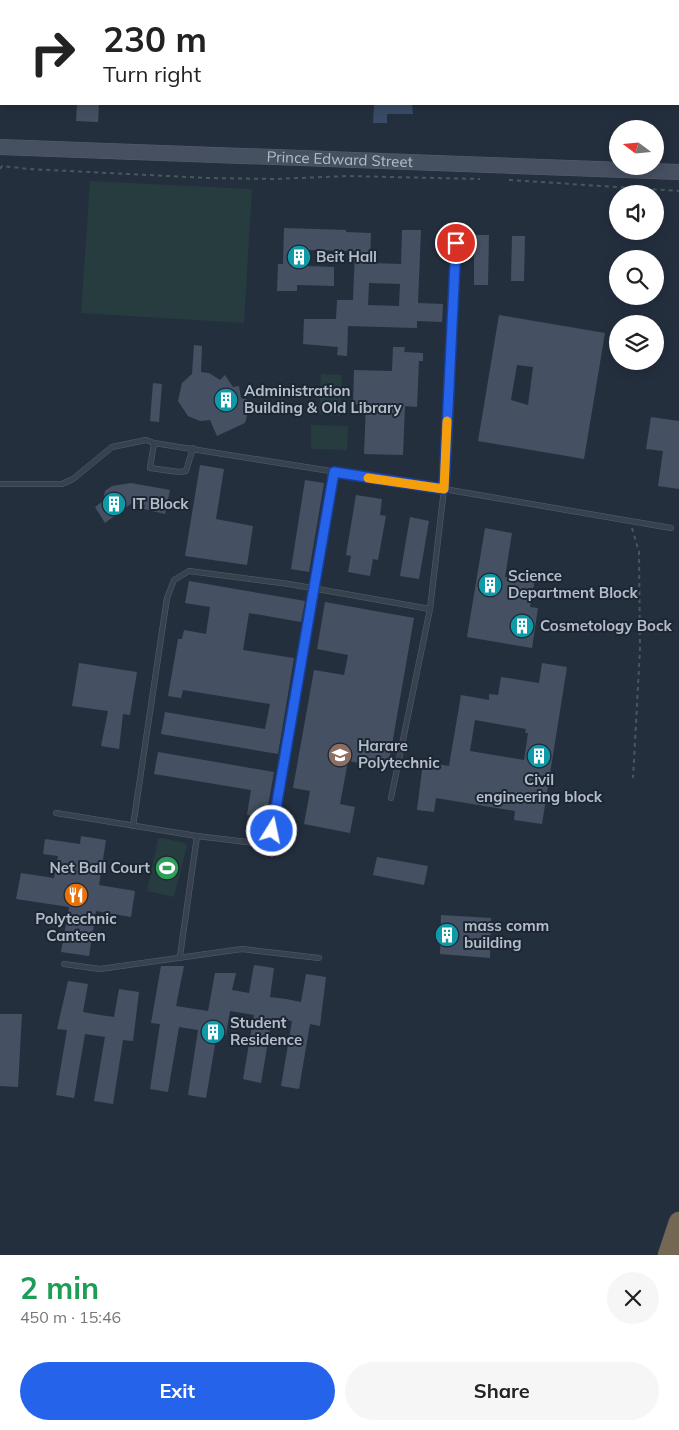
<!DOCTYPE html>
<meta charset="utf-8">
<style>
:root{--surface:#fff;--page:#f6f6f6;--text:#222;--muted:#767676;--accent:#2563eb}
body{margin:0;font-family:Mulish,sans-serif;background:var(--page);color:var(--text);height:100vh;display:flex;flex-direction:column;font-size:19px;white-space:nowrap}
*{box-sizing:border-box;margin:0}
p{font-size:16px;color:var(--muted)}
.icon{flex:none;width:28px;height:28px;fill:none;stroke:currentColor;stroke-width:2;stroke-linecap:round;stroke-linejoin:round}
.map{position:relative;height:1255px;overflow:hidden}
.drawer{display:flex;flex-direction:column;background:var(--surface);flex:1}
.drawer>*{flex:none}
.hud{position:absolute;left:0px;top:0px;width:680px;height:105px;box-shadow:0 2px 12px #0003;background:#fff;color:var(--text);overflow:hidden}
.needle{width:32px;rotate:286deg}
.controls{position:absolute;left:609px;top:120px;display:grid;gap:10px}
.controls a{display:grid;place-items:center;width:55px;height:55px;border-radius:50%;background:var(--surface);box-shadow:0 2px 12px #0003;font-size:25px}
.pin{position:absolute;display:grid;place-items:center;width:42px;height:42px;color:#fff;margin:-21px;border:2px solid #fff;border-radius:50%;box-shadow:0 1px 5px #0007}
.me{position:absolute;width:55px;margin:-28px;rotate:10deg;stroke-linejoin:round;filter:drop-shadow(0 0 4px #0008)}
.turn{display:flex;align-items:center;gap:18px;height:105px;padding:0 20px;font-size:22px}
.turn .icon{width:65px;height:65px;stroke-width:2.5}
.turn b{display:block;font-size:35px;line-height:42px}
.round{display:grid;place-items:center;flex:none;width:52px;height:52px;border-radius:26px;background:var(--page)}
.head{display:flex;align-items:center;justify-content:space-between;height:85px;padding:0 20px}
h1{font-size:30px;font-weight:700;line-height:38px;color:#1e9e55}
.cta{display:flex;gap:10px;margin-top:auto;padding:10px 20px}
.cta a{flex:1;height:58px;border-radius:30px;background:var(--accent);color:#fff;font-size:20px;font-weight:700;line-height:58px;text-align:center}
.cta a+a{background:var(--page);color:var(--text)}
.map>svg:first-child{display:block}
.green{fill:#263c3f}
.water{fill:#394c67}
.building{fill:#455162;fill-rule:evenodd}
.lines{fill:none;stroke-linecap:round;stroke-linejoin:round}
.lane-casing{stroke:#565f6c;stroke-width:6}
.secondary-casing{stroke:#565f6c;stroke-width:16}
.highway-casing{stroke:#434c59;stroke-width:21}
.path{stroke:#44595c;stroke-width:2;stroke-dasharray:4 4;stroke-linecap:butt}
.lane{stroke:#38414e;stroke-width:5}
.secondary{stroke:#465061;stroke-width:15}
.highway{stroke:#746855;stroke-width:20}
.route-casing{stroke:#184099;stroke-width:12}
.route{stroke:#2563eb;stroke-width:9}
.slow{stroke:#f59e0b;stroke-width:9}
.labels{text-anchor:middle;stroke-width:4;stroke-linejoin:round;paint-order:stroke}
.street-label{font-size:15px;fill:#b4bcc9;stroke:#1d2633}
.poi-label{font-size:15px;font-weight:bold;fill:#b4bcc9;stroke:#1d2633;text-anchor:start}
</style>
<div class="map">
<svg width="679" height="1255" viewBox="0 0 679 1255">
<rect width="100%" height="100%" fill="#242f3e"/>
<!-- green -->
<g class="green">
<path d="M90,181L252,189L244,323L81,313Z"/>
<path d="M321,374L342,375L340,416L319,414Z"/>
<path d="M311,425L348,426L347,450L311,449Z"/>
<path d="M162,838L185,843L187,846L174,897L147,891L158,839Z"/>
</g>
<!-- water -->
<path class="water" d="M374,104H412L413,114H387V123H373Z"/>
<!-- building -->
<g class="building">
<path d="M77,104H99L98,122L76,121Z"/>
<path d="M284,228L346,230V232L371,233L370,263L401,264L402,230H421L418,303L443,304L442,322L417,321V328L348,326L347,356L337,355L338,347L303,344L304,319H336L337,300H353L355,251L307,250V266L334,267V286L297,285V291H277L278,264H283ZM369,283L400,284L399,306L368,305Z"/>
<path d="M474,235H489L488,285H474Z"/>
<path d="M512,236H525L524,281H511Z"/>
<path d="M499,315L605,333L584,459L478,441ZM517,365L533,367L528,405L511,400Z"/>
<path d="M194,345L202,346L201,372L209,373L220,380L225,375L233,387L239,386L241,398L251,401L245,423L217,436L210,420L200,421L188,416L178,401L182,383L192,374Z"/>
<path d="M393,347H405L404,352L423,353V361H419L417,407L405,406L403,455L364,454L366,405L353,404L354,370L392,371Z"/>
<path d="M153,383L162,384L159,422L150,421Z"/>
<path d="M651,417L679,421V489L658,486L663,451L646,449Z"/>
<path d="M200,465L224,469L216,519L253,526L247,565L185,556Z"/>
<path d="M305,480L324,483L309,572L291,569Z"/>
<path d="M131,483L170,490L165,514L144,509L145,505L132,503L105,523L95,507L103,501L105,491L112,486Z"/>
<path d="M356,495L382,499L380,515L386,516L378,560L373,559L370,576L348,572L351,556L346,555Z"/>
<path d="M410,517L429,521L419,579L400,576Z"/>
<path d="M485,528L512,533L505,577L535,579L530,607L538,608L532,648L467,637Z"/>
<path d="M189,581L305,601L301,622L249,613L243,650L294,658L278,754L161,734L165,712L265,729L270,704L183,690L181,698L168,696L178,639H182L184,630L206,634L210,607L185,603Z"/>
<path d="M325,602L414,618L388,768L348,761L340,804L355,807L350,833L304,824L310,791L293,788L314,670L344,675L348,655L317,649Z"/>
<path d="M79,663L137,672L130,715L123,714L119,749L101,746L108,711L72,706Z"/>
<path d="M542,663L567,667L542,824L514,820L515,811L436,798L434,812L417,810L423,762L449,766L461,695L489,700V694L498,695L501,677L539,683ZM475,720L526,729L525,733H528L524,760L470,751Z"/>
<path d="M158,752L274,772L266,818L247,815L251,790L154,774Z"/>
<path d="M81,836L106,840L99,885L135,891L131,917L96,911L89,956L61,952L69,907L16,899L21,873L54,878L58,856L43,854L45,839L80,844Z"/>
<path d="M377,857L428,866L424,885L373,875Z"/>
<path d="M441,915L491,918L490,958L440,954Z"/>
<path d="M254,965L274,968L270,997L286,999L301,1002L306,974L326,977L320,1026L310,1024L299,1089L281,1086L292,1021L272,1018L261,1083L243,1079L254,1015L230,1011L226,1035L217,1033L206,1098L188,1095L198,1030L179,1027L168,1092L150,1089L160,1024L151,1023L161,966H184L176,1006L208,1011L215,973H236L232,990L249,993Z"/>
<path d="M68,981L88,984L83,1012L100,1015L114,1017L119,989L139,992L133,1041L123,1040L113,1104L94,1101L105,1037L85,1034L74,1098L56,1095L67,1030L57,1029Z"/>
<path d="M0,1014H22L18,1087L0,1086Z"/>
</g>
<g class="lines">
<!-- lane casing -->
<g class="lane-casing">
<g id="lane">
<path d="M668,0V1"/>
<path d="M188,1V0"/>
<path d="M154,443L150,468L179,472L186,471L193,448"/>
<path d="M0,484H62L73,479L112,447L146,440L154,443L444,489L671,528"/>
<path d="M391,798L430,609L444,489L455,243"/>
<path d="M56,813L197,836L255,843L264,840L272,831L334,473"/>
<path d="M133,826L167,598L174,580L189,571L289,584L430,609"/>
<path d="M180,956L197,836"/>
<path d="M64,964L100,969L242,949L319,958"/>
</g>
</g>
<!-- secondary casing -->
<g class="secondary-casing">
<g id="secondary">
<path id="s1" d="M0,147L679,172"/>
</g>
</g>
<!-- highway casing -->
<g class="highway-casing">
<path id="highway" d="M668,1255L679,1222"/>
</g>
<!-- path -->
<g class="path">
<path d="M0,169L2,166L29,169L208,178L275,179L347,176L480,179"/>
<path d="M509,180L679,191"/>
<path d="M632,528L639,552L640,649L633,778"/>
</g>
<!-- lane -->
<use href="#lane" class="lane"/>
<!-- secondary -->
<use href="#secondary" class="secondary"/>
<!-- highway -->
<use href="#highway" class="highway"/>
</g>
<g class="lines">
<!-- route casing -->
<g class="route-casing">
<path id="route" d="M272,831L334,472L444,489L456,243"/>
</g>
<!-- route -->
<use href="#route" class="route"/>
<!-- slow -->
<path class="slow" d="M368,478L444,489L447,421"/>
</g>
<!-- icons -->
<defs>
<g id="building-disc" transform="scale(1.25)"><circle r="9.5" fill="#0f9aa8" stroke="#1d2633"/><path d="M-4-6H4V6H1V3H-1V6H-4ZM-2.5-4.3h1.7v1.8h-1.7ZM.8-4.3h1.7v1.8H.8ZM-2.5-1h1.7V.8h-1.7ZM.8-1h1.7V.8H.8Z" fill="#fff"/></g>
<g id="university-disc" transform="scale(1.25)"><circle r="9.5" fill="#8d6e63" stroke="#1d2633"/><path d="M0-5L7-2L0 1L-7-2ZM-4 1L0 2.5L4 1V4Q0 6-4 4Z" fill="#fff"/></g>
<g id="stadium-disc" transform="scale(1.25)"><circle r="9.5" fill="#2e9e5b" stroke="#1d2633"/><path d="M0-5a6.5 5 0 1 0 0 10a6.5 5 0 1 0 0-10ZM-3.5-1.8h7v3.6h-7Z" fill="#fff"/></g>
<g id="restaurant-disc" transform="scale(1.25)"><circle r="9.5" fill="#e8710a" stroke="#1d2633"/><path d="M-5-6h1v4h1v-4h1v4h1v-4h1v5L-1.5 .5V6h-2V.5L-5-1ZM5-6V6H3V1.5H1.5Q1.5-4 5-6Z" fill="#fff"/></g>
</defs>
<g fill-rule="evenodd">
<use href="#building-disc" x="299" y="257"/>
<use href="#building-disc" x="226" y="400"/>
<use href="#building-disc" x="114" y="504"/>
<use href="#building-disc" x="490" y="585"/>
<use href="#building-disc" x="522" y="626"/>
<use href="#university-disc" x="340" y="755"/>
<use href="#building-disc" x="539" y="756"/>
<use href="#stadium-disc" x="167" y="868"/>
<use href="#restaurant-disc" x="76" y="895"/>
<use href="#building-disc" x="447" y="935"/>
<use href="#building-disc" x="213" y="1032"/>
</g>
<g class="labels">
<!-- street labels -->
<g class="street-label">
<text dy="5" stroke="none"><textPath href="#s1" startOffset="340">Prince Edward Street</textPath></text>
</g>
<!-- poi labels -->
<g class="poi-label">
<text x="316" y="262">Beit Hall</text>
<text x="244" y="396">Administration<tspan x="244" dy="17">Building &amp; Old Library</tspan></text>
<text x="132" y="509">IT Block</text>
<text x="508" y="581">Science<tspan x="508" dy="17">Department Block</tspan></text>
<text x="540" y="631">Cosmetology Bock</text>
<text x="358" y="751">Harare<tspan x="358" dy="17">Polytechnic</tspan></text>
<text x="539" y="785" text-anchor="middle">Civil<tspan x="539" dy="17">engineering block</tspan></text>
<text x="150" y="873" text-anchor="end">Net Ball Court</text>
<text x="76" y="924" text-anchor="middle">Polytechnic<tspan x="76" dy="17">Canteen</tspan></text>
<text x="464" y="931">mass comm<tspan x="464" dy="17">building</tspan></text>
<text x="230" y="1028">Student<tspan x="230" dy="17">Residence</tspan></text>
</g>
</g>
</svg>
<div class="controls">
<a><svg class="needle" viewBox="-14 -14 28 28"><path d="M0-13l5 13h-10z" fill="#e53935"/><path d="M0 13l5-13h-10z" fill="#767676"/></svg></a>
<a><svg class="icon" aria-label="sound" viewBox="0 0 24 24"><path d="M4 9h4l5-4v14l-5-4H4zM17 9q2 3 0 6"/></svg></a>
<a><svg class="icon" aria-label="search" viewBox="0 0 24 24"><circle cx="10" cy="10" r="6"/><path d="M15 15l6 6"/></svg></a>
<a><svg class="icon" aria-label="layers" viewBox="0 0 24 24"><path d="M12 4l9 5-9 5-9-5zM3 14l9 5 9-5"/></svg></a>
</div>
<div class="pin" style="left:456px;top:243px;background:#d93025"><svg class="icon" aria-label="arrive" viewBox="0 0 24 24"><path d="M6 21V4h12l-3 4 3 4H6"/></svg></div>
<svg class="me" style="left:272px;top:831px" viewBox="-20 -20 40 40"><circle r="17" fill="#2563eb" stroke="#fff" stroke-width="3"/><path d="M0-11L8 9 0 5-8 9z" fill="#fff"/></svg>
<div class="hud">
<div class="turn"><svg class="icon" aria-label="right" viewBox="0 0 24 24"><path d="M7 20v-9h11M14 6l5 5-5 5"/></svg><div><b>230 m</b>Turn right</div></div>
</div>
</div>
<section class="drawer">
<div class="head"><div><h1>2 min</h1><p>450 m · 15:46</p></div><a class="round"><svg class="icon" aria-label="close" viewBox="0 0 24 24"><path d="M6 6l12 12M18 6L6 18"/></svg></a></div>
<div class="cta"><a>Exit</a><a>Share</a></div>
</section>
